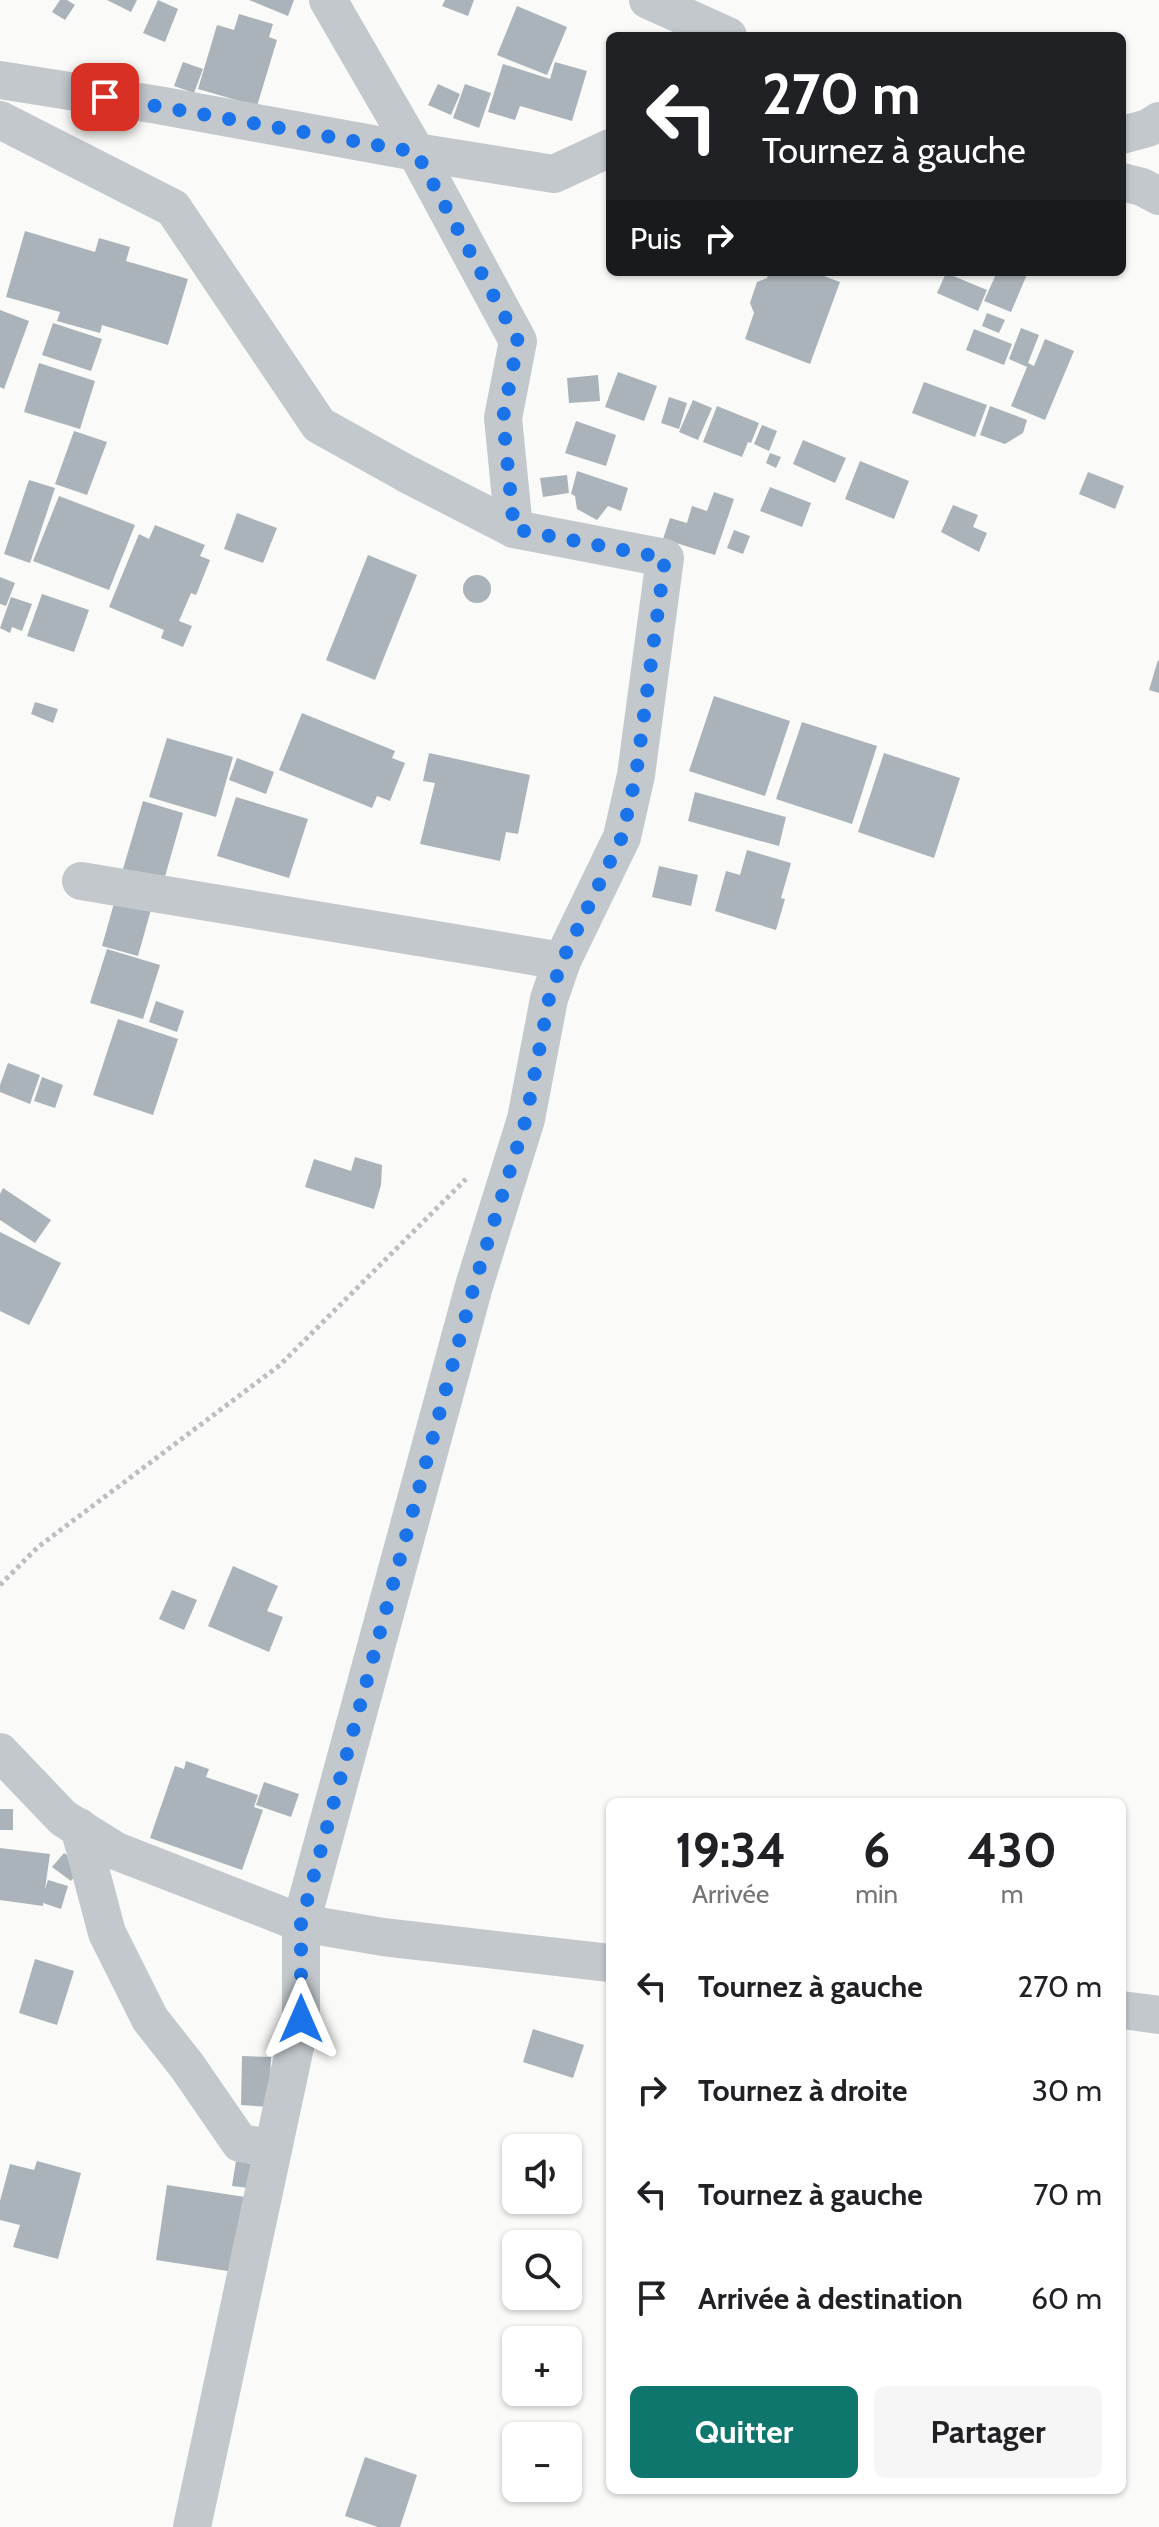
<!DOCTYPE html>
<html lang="fr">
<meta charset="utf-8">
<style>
:root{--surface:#fff;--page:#f6f6f6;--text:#202124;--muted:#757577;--accent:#0f766e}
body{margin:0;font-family:Cabin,sans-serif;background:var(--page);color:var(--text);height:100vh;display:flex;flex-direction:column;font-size:30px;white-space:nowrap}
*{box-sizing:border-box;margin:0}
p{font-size:26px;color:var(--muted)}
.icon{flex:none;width:44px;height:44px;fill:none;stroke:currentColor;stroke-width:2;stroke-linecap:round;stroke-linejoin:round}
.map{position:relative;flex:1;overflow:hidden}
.details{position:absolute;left:606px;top:1798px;width:520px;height:696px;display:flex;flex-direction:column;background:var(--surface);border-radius:12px;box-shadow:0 2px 6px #0004}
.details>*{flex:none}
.banner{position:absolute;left:606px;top:32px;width:520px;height:244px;border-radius:12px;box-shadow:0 2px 6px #0004;background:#202124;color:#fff;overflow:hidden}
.tools{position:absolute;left:502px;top:2134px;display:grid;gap:16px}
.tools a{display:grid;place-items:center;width:80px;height:80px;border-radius:12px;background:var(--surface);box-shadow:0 2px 6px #0004;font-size:40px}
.pin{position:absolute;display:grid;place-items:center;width:68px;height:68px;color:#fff;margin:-34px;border-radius:16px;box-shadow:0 4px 12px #0006}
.me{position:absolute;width:88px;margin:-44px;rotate:0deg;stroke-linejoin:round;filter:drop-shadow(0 0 6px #0008)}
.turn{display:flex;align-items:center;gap:28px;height:168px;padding:0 24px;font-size:36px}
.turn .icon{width:104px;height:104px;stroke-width:2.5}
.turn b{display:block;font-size:56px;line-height:68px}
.then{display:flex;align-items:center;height:76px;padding:0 24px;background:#0003;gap:16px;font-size:30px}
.eta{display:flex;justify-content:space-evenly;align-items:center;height:136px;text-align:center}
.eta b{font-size:48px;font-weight:800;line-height:56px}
.button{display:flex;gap:16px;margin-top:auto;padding:16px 24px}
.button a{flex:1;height:92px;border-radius:12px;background:var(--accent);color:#fff;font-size:32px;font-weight:800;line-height:92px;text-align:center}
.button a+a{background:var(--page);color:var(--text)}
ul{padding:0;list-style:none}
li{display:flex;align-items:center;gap:24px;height:104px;padding:0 24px}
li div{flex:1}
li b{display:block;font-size:30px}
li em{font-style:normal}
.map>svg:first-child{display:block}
.building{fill:#aab3b9}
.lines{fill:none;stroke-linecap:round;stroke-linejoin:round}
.path{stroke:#bbbfc2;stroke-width:5;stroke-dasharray:4 4;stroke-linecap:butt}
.minor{stroke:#c3c8cc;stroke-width:38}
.route{stroke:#1a73e8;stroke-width:14;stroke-dasharray:0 25.2}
</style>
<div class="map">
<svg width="1159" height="2527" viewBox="0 0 1159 2527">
<rect width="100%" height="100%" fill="#fafaf8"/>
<!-- building -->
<g class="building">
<path d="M60,0H67L75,5L65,20L52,12Z"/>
<path d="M107,0H137L131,12Z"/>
<path d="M158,0L178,9L165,42L143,33Z"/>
<path d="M249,0H294L288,16Z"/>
<path d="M445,0H474L468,16L442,6Z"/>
<path d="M517,6L567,27L547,75L497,55Z"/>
<path d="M239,14L273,24L269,37L277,40L257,106L198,89L217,25L234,30Z"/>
<path d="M183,62L203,69L194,93L174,86Z"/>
<path d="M555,62L587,71L572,121L520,106L515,120L488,112L503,64L550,79Z"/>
<path d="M438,84L460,94L451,115L428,105Z"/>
<path d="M465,84L491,93L479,128L453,118Z"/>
<path d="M25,231L95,252L99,238L130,247L126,261L188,279L168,345L102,325L100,333L57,321L60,312L6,297Z"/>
<path d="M769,272H813L840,282L810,364L745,339L754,313L750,303L757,282L767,278Z"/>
<path d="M997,272H1028L1011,312L984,301Z"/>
<path d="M946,273L987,290L978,311L937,293Z"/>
<path d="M0,310L29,321L4,389L0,387Z"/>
<path d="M987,313L1005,320L999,333L982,326Z"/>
<path d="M53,323L102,339L91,371L42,355Z"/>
<path d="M1021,328L1039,335L1028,363L1034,366L1045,339L1074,351L1045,420L1011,406L1027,367L1009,359Z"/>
<path d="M974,329L1012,344L1004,365L966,350Z"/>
<path d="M39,363L95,381L80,429L24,412Z"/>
<path d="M618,372L657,386L644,421L605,407Z"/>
<path d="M598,375L600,401L569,403L567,378Z"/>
<path d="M924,382L987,405L975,437L912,413Z"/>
<path d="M669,397L687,403L679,429L661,423Z"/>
<path d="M693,400L712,408L698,440L679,432Z"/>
<path d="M717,406L759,423L751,443L748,442L742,457L703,442Z"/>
<path d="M990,406L1027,420L1023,433L1005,444L980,435Z"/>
<path d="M576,421L616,435L606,466L565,453Z"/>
<path d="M762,425L777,431L769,451L754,444Z"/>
<path d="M74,431L107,442L87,495L55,484Z"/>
<path d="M803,440L846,458L835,483L793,464Z"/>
<path d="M770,453L781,457L776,468L766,463Z"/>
<path d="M860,461L909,481L894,519L845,499Z"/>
<path d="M577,471L628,488L621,511L608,506L597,520L577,509L575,496L571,494Z"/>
<path d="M1088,472L1124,486L1115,509L1079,494Z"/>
<path d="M567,475L569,493L543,497L540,478Z"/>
<path d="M29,480L55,488L30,563L4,554Z"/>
<path d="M770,487L811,503L802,527L760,511Z"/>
<path d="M714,492L734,499L715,555L663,539L670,518L687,523L692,506L707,511Z"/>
<path d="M59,496L135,525L109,590L33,561Z"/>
<path d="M953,505L978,515L973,527L987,533L979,552L941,532Z"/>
<path d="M237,513L277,528L263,563L224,549Z"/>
<path d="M155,525L205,545L200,556L210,560L196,595L191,593L179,621L192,626L183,647L161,638L164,630L109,607L139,534L149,539Z"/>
<path d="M734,530L750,536L743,554L727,548Z"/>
<path d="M368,555L417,575L375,680L326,660Z"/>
<circle cx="477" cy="589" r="14"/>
<path d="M0,577L15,583L6,606L0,604Z"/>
<path d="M42,594L89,610L74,652L27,636Z"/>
<path d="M11,597L32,604L22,631L12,627L10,633L0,628Z"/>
<path d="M1158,660L1159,661V693L1149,690Z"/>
<path d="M714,696L790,721L765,796L689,771Z"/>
<path d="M35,702L58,709L53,723L31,714Z"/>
<path d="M302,713L395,751L392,758L405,763L390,801L377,796L372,808L279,770Z"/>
<path d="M802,722L877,746L852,824L776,799Z"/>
<path d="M167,738L233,757L216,817L149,797Z"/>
<path d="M429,753L530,775L518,834L506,832L500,861L420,844L435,783L423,781Z"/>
<path d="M884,753L960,778L934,858L858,832Z"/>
<path d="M237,758L274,772L266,794L229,780Z"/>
<path d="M695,792L786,817L779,846L688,821Z"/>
<path d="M236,797L308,819L289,878L217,856Z"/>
<path d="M143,801L183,813L164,880L123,869Z"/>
<path d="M747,850L791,863L781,898L785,899L776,930L715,911L726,871L740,875Z"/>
<path d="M659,866L698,875L691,906L652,897Z"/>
<path d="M116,896L152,906L138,956L102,946Z"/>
<path d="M107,949L160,965L143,1019L90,1003Z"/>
<path d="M156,1001L184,1011L177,1032L149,1022Z"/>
<path d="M118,1019L178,1039L153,1115L93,1095Z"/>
<path d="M8,1063L40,1075L30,1104L0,1092V1085Z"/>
<path d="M42,1077L63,1085L55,1108L34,1101Z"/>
<path d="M355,1157L382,1165L381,1185L374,1209L305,1187L314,1159L351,1171Z"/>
<path d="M3,1188L51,1220L35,1243L0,1220V1194Z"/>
<path d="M0,1232L61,1263L29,1325L0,1311Z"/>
<path d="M233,1566L278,1586L267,1611L283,1617L269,1652L208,1626Z"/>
<path d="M172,1590L197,1600L184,1630L159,1619Z"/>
<path d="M186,1761L209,1769L206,1777L258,1795L254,1807L263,1810L242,1870L150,1838L175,1766L184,1769Z"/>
<path d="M264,1782L299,1794L291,1817L256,1805Z"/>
<rect x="0" y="1809" width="13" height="21"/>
<path d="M0,1848L50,1854L45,1889L48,1880L68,1886L61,1909L43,1903V1906L0,1900Z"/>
<path d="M64,1853L82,1866L71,1881L52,1867Z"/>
<path d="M35,1959L74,1971L57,2025L19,2013Z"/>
<path d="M533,2029L584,2045L573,2078L523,2062Z"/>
<path d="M242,2056L271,2057L269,2107L241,2105Z"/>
<path d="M37,2161L81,2173L58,2259L13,2247L20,2225L0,2220V2201L10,2164L34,2170Z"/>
<path d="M236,2161L261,2166L258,2189L232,2186Z"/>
<path d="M167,2185L245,2197L234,2272L156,2260Z"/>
<path d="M365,2457L417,2475L400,2527H378L345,2516Z"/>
</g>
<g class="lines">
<!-- path -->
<path class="path" d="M0,1585L38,1547L280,1365L466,1179"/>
<!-- minor -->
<g class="minor">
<path d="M328,0L416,152L518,341L503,418L514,529"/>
<path d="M648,0L728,36"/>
<path d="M0,80L158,105L416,152L554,174L610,148"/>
<path d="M0,120L173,208L319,425L407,474L514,529L665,558L636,775L622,837L562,961L549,999L526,1119L474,1286L301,1923V2019L192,2527"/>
<path d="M1122,135L1148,128L1159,121"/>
<path d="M1122,182L1142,187L1159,196"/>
<path d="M81,881L562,961"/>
<path d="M0,1752L63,1818L116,1851L301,1923L383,1937L610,1963"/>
<path d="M79,1827L107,1933L150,2019L187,2066L240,2143L273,2148"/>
<path d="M1122,2010L1159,2015"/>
</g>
</g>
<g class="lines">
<!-- route -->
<path class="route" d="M105,97L416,152L518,341L503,418L514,529L665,558L636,775L622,837L562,961L549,999L526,1119L474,1286L301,1923V2019"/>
</g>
</svg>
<div class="tools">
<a><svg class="icon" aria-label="sound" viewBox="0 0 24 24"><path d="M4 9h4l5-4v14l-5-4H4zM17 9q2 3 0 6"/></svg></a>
<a><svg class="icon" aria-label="search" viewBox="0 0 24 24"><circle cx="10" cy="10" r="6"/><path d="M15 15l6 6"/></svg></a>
<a>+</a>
<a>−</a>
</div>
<div class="pin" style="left:105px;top:97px;background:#d93025"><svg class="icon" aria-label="arrive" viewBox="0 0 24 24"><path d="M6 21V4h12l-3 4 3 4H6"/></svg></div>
<svg class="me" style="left:301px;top:2019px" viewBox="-20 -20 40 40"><path d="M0-17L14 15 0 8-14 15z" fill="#1a73e8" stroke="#fff" stroke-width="4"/></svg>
<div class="banner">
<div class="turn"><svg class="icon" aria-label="left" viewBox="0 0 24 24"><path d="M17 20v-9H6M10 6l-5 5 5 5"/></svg><div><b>270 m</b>Tournez à gauche</div></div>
<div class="then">Puis<svg class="icon" aria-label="right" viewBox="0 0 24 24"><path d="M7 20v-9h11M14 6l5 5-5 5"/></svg></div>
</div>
<section class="details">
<div class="eta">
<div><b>19:34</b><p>Arrivée</p></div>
<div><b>6</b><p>min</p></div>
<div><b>430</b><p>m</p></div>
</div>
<ul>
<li><svg class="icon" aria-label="left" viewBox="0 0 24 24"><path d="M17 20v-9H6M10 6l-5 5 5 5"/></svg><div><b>Tournez à gauche</b></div><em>270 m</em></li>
<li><svg class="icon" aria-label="right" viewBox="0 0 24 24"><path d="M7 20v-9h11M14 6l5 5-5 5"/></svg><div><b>Tournez à droite</b></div><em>30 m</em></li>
<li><svg class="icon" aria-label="left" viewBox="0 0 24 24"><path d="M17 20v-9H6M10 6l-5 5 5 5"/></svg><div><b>Tournez à gauche</b></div><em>70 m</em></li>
<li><svg class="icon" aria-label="arrive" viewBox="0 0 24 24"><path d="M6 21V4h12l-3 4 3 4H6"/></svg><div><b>Arrivée à destination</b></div><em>60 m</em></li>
</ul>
<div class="button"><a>Quitter</a><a>Partager</a></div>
</section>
</div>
